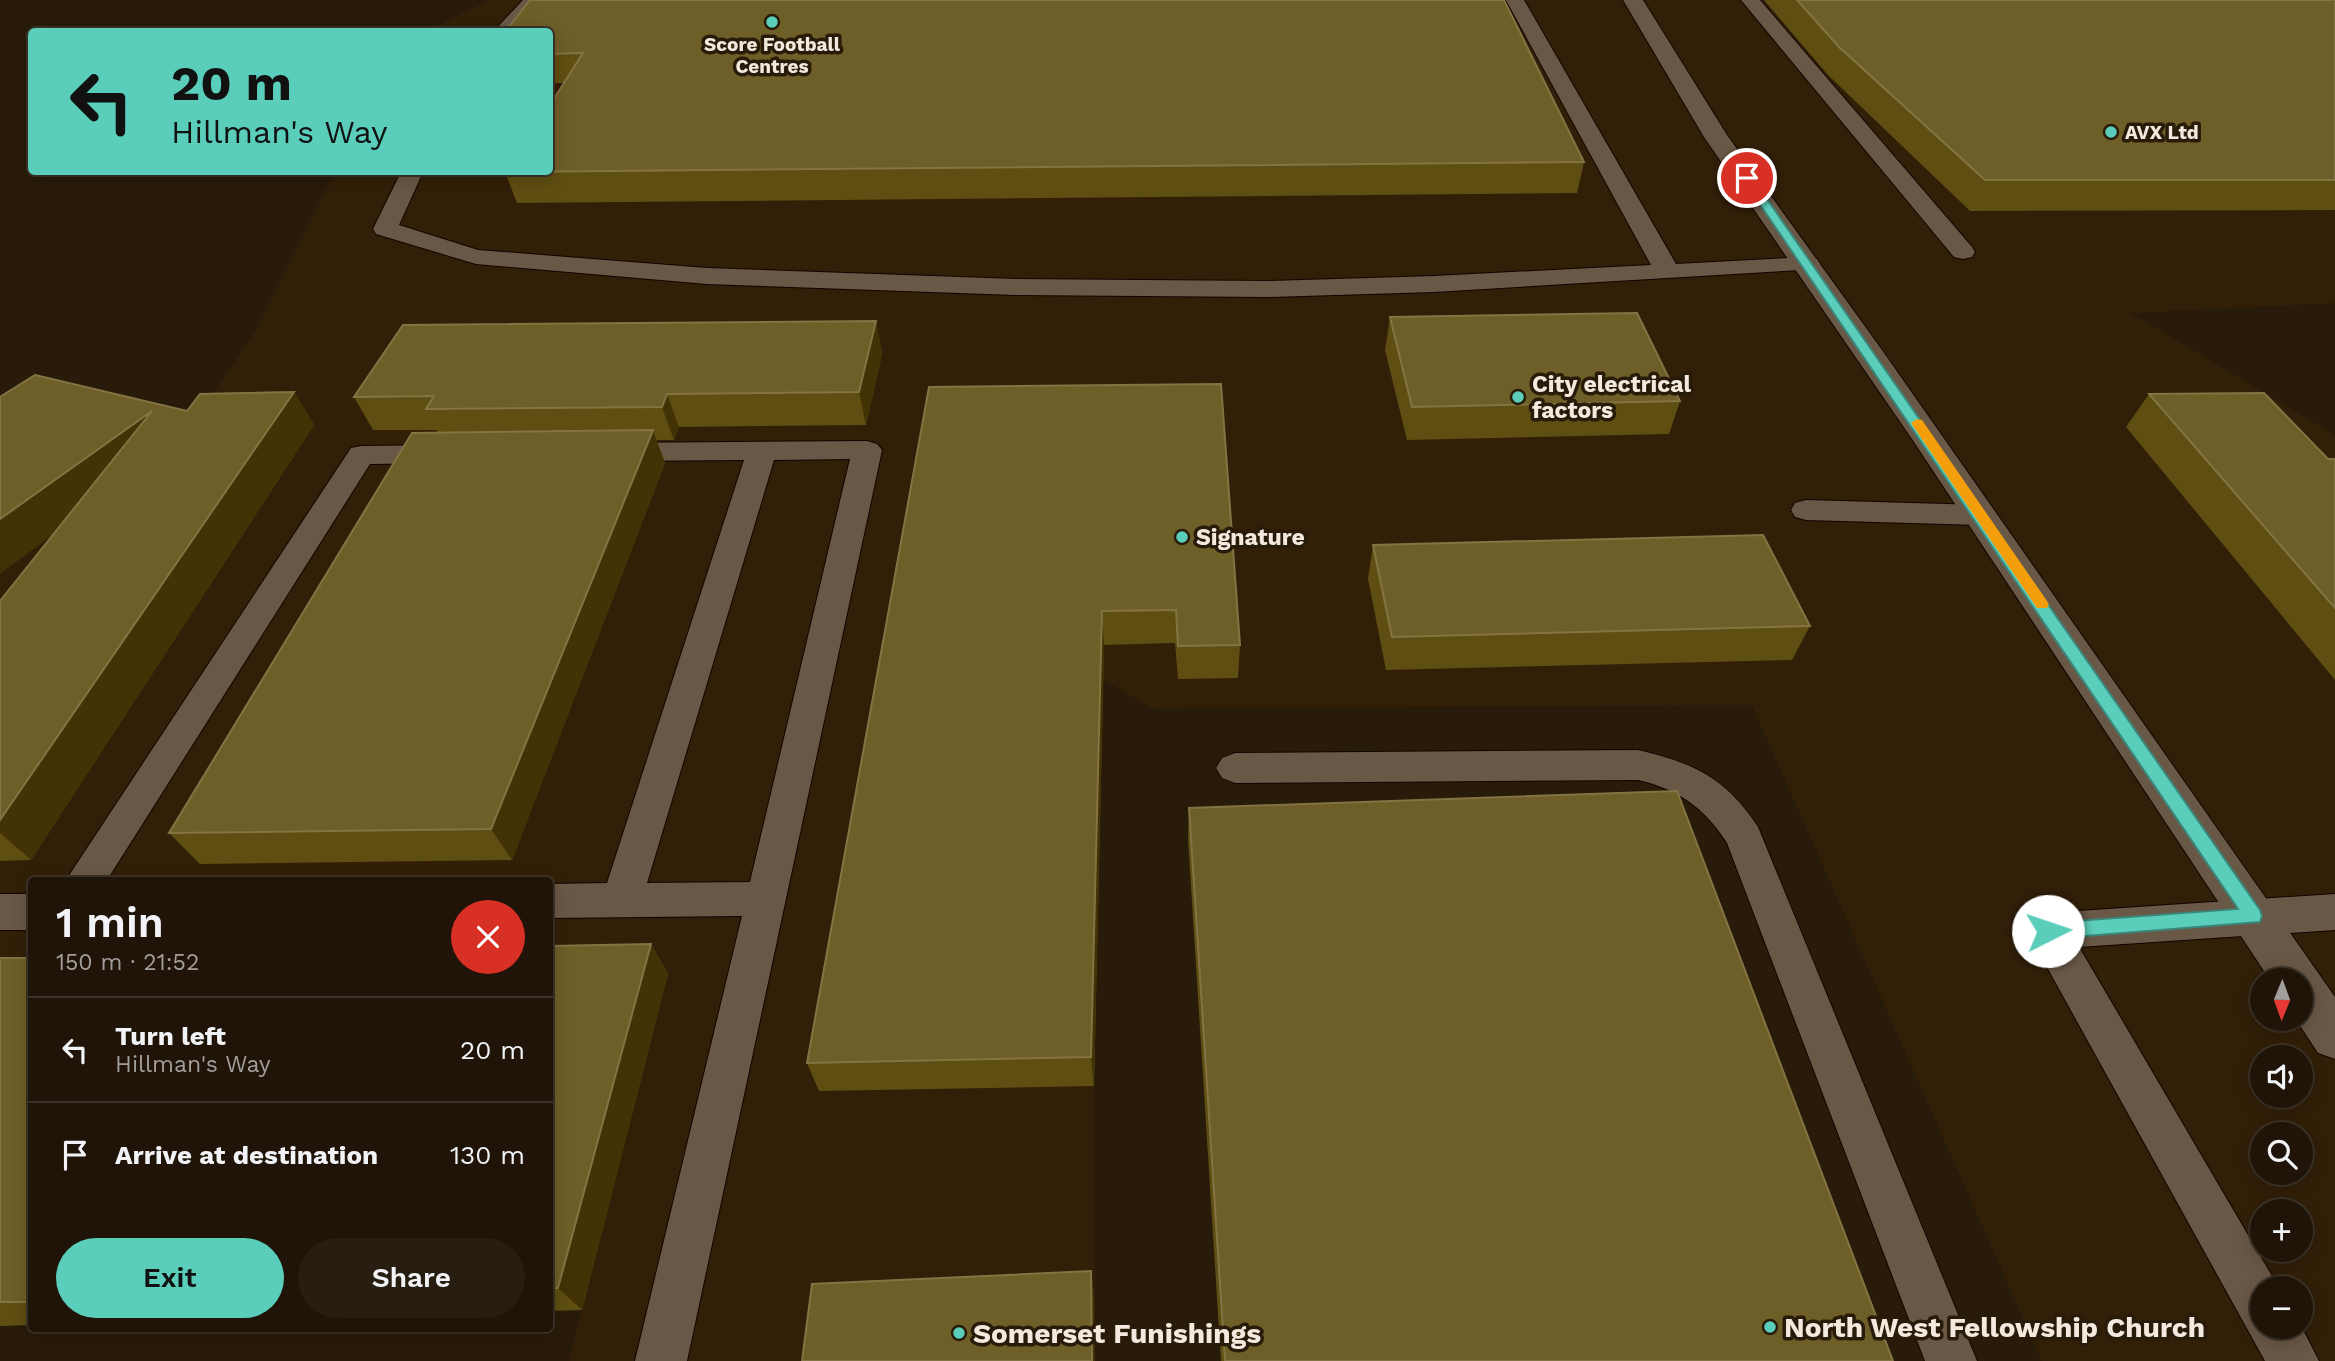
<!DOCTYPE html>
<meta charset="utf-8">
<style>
:root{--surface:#1f1407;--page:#271d11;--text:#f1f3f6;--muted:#a19e9b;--line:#3c3328;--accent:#5bcebb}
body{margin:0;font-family:"Work Sans",sans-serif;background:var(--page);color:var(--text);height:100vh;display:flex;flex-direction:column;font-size:26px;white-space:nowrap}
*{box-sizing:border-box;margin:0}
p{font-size:23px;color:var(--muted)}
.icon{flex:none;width:38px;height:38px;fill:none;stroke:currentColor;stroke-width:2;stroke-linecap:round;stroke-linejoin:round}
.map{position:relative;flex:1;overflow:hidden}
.side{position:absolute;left:28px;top:877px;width:525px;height:455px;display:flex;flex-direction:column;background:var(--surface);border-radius:7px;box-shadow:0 4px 18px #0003,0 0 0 2px var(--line)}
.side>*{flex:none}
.banner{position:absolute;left:28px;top:28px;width:525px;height:147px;border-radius:7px;box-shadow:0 4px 18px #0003,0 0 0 2px var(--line);background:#5bcebb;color:#111;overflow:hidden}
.needle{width:46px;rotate:181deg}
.fabs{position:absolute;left:2250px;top:968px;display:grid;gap:14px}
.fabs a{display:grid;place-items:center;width:63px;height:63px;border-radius:50%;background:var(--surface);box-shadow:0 4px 18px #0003,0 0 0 2px var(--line);font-size:35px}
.pin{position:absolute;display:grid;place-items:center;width:60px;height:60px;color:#fff;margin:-30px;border:4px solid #fff;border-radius:50%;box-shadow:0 2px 7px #0007}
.me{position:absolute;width:77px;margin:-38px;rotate:86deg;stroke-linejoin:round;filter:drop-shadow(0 0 5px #0008)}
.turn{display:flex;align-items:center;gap:24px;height:147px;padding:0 28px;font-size:32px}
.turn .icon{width:91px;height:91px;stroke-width:2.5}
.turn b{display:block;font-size:49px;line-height:60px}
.round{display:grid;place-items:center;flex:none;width:74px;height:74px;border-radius:37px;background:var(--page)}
.headline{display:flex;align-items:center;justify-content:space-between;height:119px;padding:0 28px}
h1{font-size:42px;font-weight:600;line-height:52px}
.button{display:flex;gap:14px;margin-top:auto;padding:14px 28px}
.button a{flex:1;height:80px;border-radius:42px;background:var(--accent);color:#111;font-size:28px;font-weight:600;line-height:80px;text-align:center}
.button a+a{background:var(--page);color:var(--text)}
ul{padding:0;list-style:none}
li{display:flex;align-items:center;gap:21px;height:105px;padding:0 28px;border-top:2px solid var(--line)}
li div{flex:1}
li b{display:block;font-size:26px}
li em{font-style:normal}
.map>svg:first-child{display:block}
.built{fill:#321f08;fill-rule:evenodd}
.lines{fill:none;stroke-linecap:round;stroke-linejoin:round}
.lane-casing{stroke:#110500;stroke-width:2}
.street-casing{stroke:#110500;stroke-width:2}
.lane{fill:#6a5846;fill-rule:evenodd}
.street{fill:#6a5846;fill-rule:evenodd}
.wall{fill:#5e4e11}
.shaded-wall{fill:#423205}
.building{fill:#6e5e27;stroke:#837444;stroke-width:2}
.route{fill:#5bcebb;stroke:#3b867a;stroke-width:2}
.slow{fill:#f59e0b}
.poi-dot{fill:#5bcebb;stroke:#291b09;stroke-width:2.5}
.labels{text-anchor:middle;stroke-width:7;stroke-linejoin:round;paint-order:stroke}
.far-poi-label{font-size:19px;font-weight:bold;fill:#f4e9de;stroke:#291b09}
.poi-label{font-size:23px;font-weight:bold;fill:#f4e9de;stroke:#291b09;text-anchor:start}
.near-poi-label{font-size:28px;font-weight:bold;fill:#f4e9de;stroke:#291b09;text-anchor:start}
</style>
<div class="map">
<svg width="2335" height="1361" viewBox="0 0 2335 1361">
<rect width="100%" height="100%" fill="#291b09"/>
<!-- built -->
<path class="built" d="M489,0H2335V303L2131,313L2335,435V1361H2042L1752,705L1151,708L1104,680L1094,1086L1095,1361H569L668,975L550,977V880H32L31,988L0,989V574L183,438L257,328L335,172H550V32L426,31ZM2263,980H2301V1018H2263ZM2263,1057H2301V1096H2263ZM2263,1134H2301V1172H2263ZM2263,1211H2301V1250H2263ZM2263,1288H2301V1326H2263Z"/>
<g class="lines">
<!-- lane casing -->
<g class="lane-casing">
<g id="lane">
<path d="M523,0H542L513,32H493Z"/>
<path d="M1506,0H1524L1676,264L1808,257L1817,259L1820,264L1817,269L1434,292L1267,297L1016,295L707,284L476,264L376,234L373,229L401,172H423L399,225L478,250L707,268L1016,279L1267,281L1434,276L1651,265Z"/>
<path d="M1741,0H1760L1972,247L1975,252L1972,257L1963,259L1954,257Z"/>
<path d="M867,441L877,444L882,450L687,1361H635L742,916L550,918V884L607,883L744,460L613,461L603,459L598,452L603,445L613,443ZM850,459L750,882L647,883L774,460Z"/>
<path d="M445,445L455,447L460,454L455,461L445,463L370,464L107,880H66L351,448L361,446Z"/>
<path d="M1806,500L1981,505L1992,508L1996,515L1992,522L1981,525L1806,520L1795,517L1791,510L1795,503Z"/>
<path d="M1638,750C1694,763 1726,778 1758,827L1977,1361H1925L1727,843C1705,808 1678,789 1638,780L1235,783L1222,778L1216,768L1222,758L1235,753Z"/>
<rect x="0" y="894" width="32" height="36"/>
<path d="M2335,894V930L2079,947L2279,1288H2263V1326H2301L2319,1361H2265L2027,931L2033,918L2048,913Z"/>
</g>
</g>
<!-- street casing -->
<g class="street-casing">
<path id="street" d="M1623,0H1643L1727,135L1882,350L2335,997V1059L2318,1053L2295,1018H2301V980H2270L1912,439L1704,137Z"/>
</g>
<!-- lane -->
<use href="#lane" class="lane"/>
<!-- street -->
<use href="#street" class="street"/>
</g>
<!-- wall -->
<g class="wall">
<path d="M1764,0H2335V210L1970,211L1828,75Z"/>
<path d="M550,32L1584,162L1577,193L517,203L505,172L564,83H550Z"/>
<path d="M1390,317L1680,401L1669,434L1407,440L1385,350Z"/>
<path d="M876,321L882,354L866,425L679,427L674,440H656L665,463L512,860L200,864L169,833L438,432L436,430H373L354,397Z"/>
<path d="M929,387L1240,645L1238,678L1178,679L1175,643L1104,645L1094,1086L819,1091L807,1063Z"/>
<path d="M294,392L314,425L31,860L0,861V601L187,411Z"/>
<path d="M2149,394L2328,459H2335V680L2126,427Z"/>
<path d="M1373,545L1810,626L1792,660L1386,670L1368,579Z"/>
<path d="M1189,808L1893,1361H1221L1188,839Z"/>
<path d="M651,944L668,974L582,1310L550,1311V946Z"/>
<path d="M0,958H32V1325L0,1326Z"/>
</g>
<!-- shaded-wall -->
<g class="shaded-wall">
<path d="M222,172H275L225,177Z"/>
<path d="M876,321L882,354L866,425L859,392Z"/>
<path d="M294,392L314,425L31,860L0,833V820Z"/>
<path d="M667,394L679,427L674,440L662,407Z"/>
<path d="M152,411L175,444L0,574V519Z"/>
<path d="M653,430L665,463L512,860L491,829Z"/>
<path d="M1102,611L1104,645L1094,1086L1091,1057Z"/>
<path d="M651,944L668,974L582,1310L558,1288Z"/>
<path d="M1091,1271L1094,1294L1095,1361H1092Z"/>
</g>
<!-- building -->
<g class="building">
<path d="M530,0H1504L1584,162L505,172H550V105L583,53L550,54V32H505Z"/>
<path d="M1797,0H2335V180H1985L1839,47Z"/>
<path d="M1637,313L1680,401L1412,407L1390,317Z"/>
<path d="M876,321L859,392L667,394L662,407L426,409L434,396L354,397L403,325Z"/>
<path d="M35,375L187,411L200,394L294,392L0,820V601L152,411L0,519V397Z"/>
<path d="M1221,384L1240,645L1178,646L1176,610L1102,611L1091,1057L807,1063L929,387Z"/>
<path d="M2264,393L2328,459H2335V608L2149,394Z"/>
<path d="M653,430L491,829L169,833L412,433Z"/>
<path d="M1763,535L1810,626L1392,637L1373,545Z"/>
<path d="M1677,791L1893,1361H1225L1189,808Z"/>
<path d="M651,944L558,1288H550V946Z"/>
<rect x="0" y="958" width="32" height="344"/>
<path d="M1091,1271L1092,1361H802L812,1284Z"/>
</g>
<!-- route -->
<path class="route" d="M1743,176H1751L2260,910L2262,916L2260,922L2048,939L2041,937L2038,931L2041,925L2048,923L2238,909L1742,178Z"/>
<!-- slow -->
<path class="slow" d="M1917,419L1922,420L2047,601L2049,605L2047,608H2037L1911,423Z"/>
<!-- markers -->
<g class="poi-dot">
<circle cx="772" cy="22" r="7"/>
<circle cx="2111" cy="132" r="7"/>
<circle cx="1518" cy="397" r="7"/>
<circle cx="1182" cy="537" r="7"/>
<circle cx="1770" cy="1327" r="7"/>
<circle cx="959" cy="1333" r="7"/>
</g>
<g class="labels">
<!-- far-poi labels -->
<g class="far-poi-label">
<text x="772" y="51">Score Football<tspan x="772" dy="22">Centres</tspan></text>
<text x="2125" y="139" text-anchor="start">AVX Ltd</text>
</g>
<!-- poi labels -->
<g class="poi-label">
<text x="1532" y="392">City electrical<tspan x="1532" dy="26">factors</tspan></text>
<text x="1196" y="545">Signature</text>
</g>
<!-- near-poi labels -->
<g class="near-poi-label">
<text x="1784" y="1337">North West Fellowship Church</text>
<text x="973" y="1343">Somerset Funishings</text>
</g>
</g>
</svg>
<div class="fabs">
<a><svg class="needle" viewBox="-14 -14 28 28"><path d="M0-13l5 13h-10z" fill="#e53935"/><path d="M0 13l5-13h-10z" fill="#a19e9b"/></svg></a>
<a><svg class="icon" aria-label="sound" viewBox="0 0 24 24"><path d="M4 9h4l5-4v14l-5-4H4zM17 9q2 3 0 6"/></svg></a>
<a><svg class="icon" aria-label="search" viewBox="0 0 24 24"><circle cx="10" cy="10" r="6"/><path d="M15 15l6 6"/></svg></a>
<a>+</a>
<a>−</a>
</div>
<div class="pin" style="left:1747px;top:178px;background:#d93025"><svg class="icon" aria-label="arrive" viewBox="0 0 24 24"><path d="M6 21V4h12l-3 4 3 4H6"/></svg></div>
<svg class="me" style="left:2048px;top:931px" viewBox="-20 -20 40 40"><circle r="19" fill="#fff"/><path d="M0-13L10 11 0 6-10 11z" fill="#5bcebb"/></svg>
<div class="banner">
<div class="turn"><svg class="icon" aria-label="left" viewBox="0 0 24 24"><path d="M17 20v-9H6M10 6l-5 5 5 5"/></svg><div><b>20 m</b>Hillman's Way</div></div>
</div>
<section class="side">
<div class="headline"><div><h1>1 min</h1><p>150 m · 21:52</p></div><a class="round" style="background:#d93025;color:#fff"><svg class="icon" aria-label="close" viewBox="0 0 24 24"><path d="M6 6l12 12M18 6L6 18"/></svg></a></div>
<ul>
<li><svg class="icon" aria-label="left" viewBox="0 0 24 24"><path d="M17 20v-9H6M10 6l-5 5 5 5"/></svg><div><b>Turn left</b><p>Hillman's Way</p></div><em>20 m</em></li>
<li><svg class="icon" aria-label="arrive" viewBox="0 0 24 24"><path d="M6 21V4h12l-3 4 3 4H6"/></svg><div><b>Arrive at destination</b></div><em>130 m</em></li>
</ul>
<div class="button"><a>Exit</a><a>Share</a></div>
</section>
</div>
